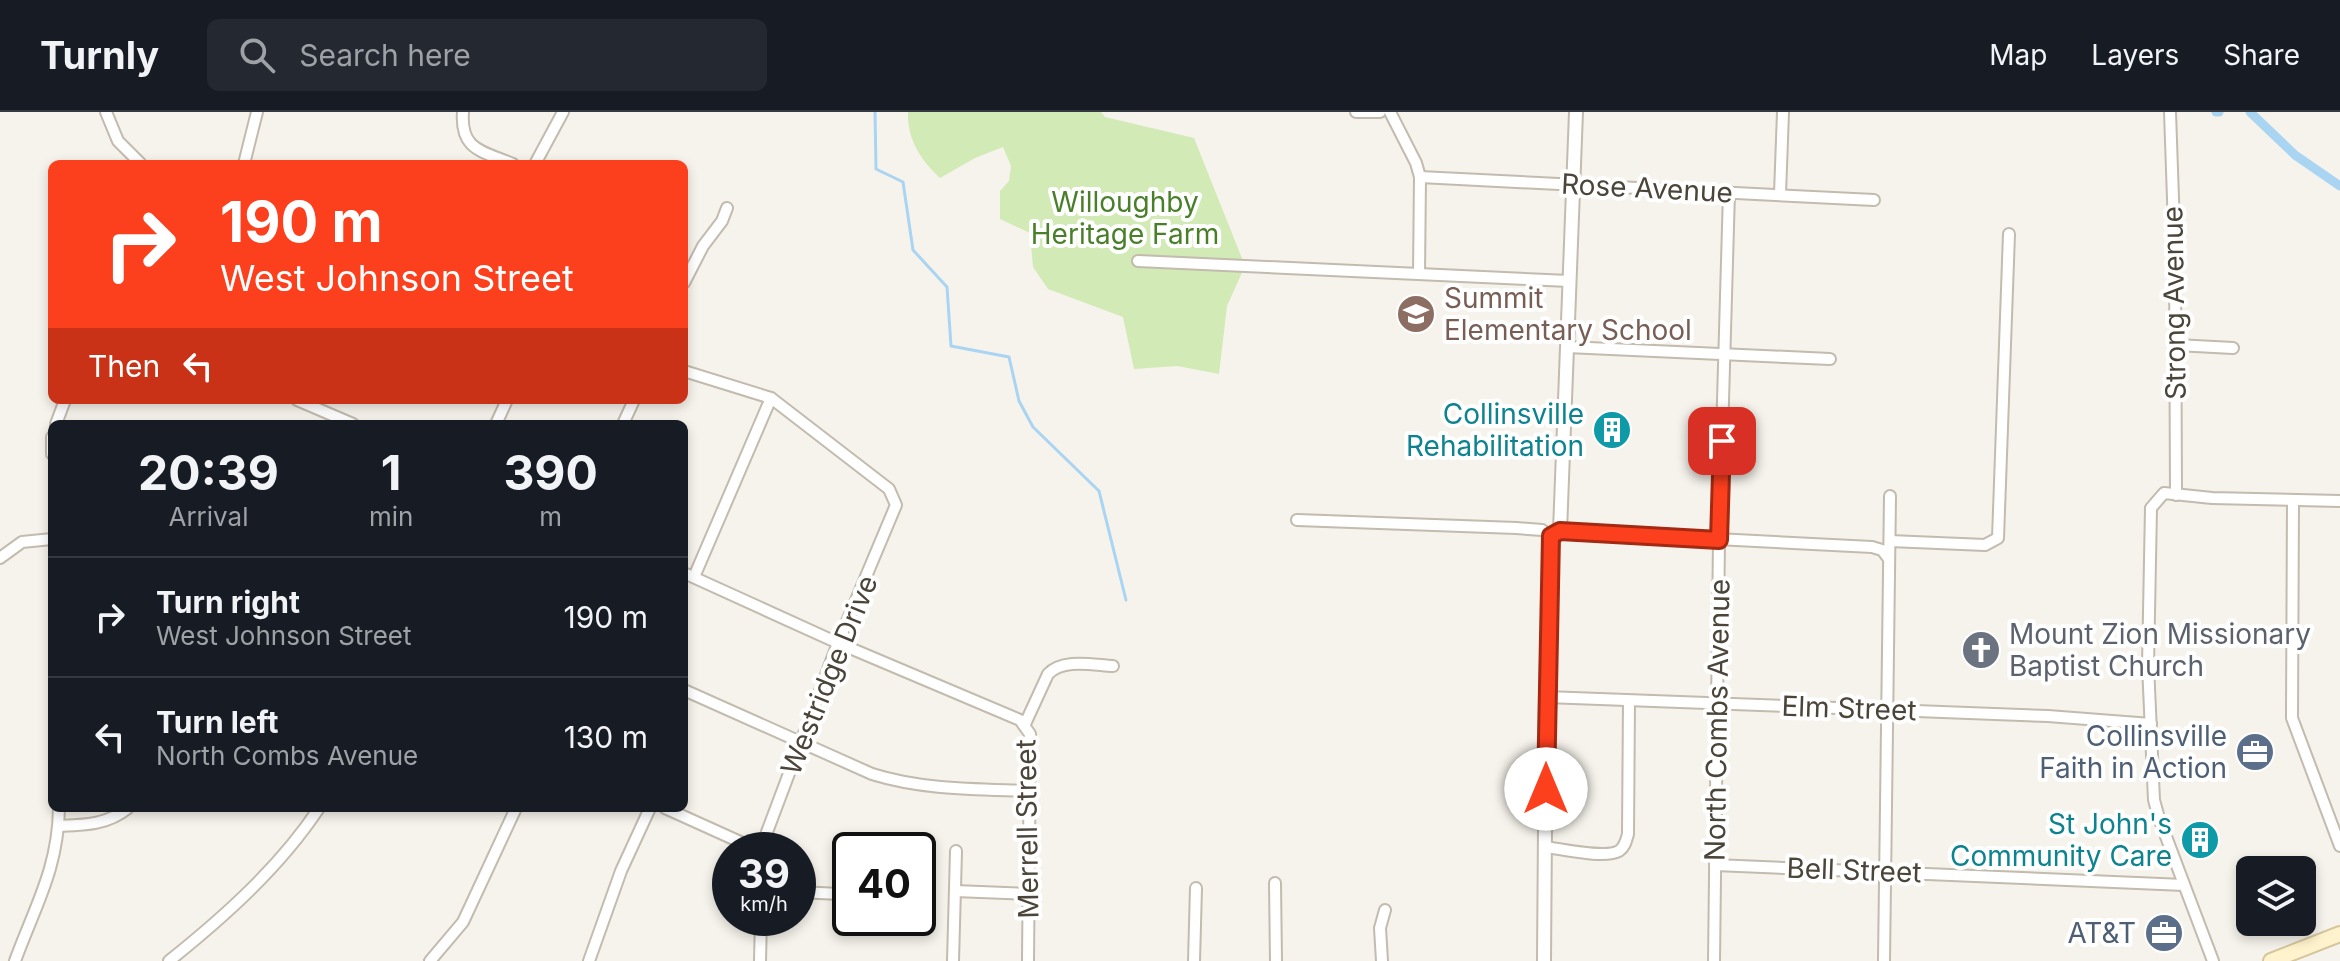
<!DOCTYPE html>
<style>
:root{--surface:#171b24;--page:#242831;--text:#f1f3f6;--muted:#9ea1a6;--line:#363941}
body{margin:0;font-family:Inter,sans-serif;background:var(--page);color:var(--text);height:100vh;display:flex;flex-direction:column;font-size:30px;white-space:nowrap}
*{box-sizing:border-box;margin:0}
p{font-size:26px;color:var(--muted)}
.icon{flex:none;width:44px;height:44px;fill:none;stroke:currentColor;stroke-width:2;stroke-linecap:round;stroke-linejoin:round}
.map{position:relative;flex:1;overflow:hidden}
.details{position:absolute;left:48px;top:308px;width:640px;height:392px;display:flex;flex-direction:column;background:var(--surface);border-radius:12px;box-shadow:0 4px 12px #0003}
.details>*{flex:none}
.top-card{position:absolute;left:48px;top:48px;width:640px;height:244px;border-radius:12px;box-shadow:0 4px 12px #0003;background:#fc3f1d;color:#fff;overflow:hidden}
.controls{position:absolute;left:2236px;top:744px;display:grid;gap:16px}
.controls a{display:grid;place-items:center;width:80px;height:80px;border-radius:12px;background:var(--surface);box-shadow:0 4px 12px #0003;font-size:40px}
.speed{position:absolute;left:712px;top:720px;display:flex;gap:16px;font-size:40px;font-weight:700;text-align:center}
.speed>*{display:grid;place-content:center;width:104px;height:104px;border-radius:50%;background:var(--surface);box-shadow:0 4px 12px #0003;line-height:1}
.speed small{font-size:20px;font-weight:400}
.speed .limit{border:4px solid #111;border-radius:12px;background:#fff;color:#111}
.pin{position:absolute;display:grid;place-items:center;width:68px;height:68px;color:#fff;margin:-34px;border-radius:16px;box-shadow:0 4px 12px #0006}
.me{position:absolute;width:88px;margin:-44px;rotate:0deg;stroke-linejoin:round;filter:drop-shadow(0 0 6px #0008)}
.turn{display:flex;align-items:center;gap:28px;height:168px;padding:0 40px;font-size:36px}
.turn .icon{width:104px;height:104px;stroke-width:2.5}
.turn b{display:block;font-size:56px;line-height:68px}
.then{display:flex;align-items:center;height:76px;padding:0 40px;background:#0003;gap:16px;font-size:30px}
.eta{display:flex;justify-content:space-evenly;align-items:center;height:136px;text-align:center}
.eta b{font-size:48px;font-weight:700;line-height:56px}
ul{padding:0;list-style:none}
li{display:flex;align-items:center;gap:24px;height:120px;padding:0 40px;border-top:2px solid var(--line)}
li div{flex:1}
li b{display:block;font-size:30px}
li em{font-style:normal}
header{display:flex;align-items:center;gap:48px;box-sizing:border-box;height:112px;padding:0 40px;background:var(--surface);border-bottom:2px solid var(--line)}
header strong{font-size:38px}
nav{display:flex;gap:44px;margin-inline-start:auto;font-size:28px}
.search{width:560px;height:72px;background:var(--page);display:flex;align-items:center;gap:20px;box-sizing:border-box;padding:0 28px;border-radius:12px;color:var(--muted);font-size:30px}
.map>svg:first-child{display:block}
.green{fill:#d2eab5}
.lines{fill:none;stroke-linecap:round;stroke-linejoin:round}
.stream{stroke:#a9d4f2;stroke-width:3}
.canal{stroke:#a9d4f2;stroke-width:9}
.minor-casing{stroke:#c2bbae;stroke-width:14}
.tertiary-casing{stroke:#c2bbae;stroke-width:16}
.secondary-casing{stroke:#d6c79b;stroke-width:18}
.minor{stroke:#fff;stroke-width:10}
.tertiary{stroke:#fff;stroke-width:12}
.secondary{stroke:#fff3cd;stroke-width:14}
.route-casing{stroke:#a42913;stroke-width:20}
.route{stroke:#fc3f1d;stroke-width:14}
.labels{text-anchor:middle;stroke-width:8;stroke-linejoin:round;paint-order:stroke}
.street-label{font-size:28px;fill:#4b4439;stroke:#fff}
.park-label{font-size:28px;fill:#4a7f2a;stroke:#fff}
.education-label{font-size:28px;fill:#785e54;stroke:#fff;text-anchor:start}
.culture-label{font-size:28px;fill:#0d838f;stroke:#fff;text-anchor:end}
.worship-label{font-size:28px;fill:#5b616d;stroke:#fff;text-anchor:start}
.service-label{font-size:28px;fill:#4e5e75;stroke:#fff;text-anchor:end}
</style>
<header>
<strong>Turnly</strong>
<div class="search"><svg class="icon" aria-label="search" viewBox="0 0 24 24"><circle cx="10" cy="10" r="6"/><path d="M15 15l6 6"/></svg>Search here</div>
<nav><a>Map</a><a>Layers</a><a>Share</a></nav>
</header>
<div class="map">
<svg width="2340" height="849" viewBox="0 0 2340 849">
<rect width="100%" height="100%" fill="#f6f3ec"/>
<!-- green -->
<path class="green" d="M908,0H1101L1105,5L1194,26L1245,154L1227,194L1219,262L1177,254L1134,257L1123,205L1048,177L1033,155L1030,121L1000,107V79L1009,69L1011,54L1003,35L975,46L940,66C921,48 907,28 908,0Z"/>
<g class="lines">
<!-- stream -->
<path class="stream" d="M875,0L876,57L903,70L913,138L947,175L951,234L1009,245L1019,289L1033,315L1099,379L1126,488"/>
<!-- canal -->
<g class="canal">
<path d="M2216,0H2219"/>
<path d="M2250,0L2295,43L2340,74"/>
</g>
<!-- minor casing -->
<g class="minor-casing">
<g id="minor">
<path d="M106,0L118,29L141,52"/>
<path d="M463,0C460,39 483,39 513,52"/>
<path d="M1356,0H1380"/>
<path d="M1390,0L1416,51L1420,65L1419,162"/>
<path d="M2170,0L2175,144L2176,383"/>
<path d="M244,52L257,0"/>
<path d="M535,52L563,0"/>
<path d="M1420,65L1874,88"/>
<path d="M1780,82L1783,0"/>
<path d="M1138,149L1569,169"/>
<path d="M684,171L703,134L722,109L727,96"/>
<path d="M2176,233L2233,236"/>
<path d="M1567,235L1830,247"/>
<path d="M684,259L771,286L889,377L896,393L838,531L767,720L763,738"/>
<path d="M297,288L353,312"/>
<path d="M56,312L65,288"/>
<path d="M496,312L507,288"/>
<path d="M623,312L634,288"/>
<path d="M52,325V342"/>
<path d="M2293,388L2292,606L2340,734"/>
<path d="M1297,408L1516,416L1542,418L1551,424"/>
<path d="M1560,419L1872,435L1882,438L1889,447"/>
<path d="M1890,429L1985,433L1998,426L2009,122"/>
<path d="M0,446L22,430L52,427"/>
<path d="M684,461L838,531L1020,608L1030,622L1028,849"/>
<path d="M694,465L771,286"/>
<path d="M684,578L872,662C923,678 976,677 1030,679"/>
<path d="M1546,585L2048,604L2151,612"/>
<path d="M1025,612L1048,562C1063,546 1093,553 1113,554"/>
<path d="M665,696L758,738"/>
<path d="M59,714C84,713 107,713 128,696"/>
<path d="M1545,735C1562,737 1605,747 1619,739C1625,735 1626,729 1628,722L1629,589"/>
<path d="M1715,753L2184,773"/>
<path d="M1275,771L1276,849"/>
<path d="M955,779L1029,782"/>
<path d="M798,780L840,782"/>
<path d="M15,849C35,794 58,757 59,696"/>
<path d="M169,849C224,805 280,755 319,696"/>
<path d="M430,849L463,810L516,696"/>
<path d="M589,849L621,759L650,696"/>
<path d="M760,849L761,806"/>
<path d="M953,849L956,739"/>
<path d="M1194,849L1196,776"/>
<path d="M1382,849L1380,816L1385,798"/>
<path d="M1714,849L1719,428L1729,80"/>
<path d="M1884,849L1890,384"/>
<path d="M2213,849L2159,706L2154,688L2148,553L2151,396L2164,381L2212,386L2340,389"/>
</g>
</g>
<!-- tertiary casing -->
<g class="tertiary-casing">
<path id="tertiary" d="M1544,849L1546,585L1551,424L1560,419L1576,0"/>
</g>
<!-- secondary casing -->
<g class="secondary-casing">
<path id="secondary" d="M2271,849L2340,822"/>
</g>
<!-- minor -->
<use href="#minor" class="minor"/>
<!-- tertiary -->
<use href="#tertiary" class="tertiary"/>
<!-- secondary -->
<use href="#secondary" class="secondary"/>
</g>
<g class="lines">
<!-- route casing -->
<g class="route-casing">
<path id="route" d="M1546,677L1551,424L1560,419L1719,428L1722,329"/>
</g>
<!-- route -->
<use href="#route" class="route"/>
</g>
<!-- icons -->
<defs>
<g id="school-disc" transform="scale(2)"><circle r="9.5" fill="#8d6e63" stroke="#fff"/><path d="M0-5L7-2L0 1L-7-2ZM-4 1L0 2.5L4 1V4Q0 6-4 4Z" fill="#fff"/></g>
<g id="building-disc" transform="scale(2)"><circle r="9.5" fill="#0f9aa8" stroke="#fff"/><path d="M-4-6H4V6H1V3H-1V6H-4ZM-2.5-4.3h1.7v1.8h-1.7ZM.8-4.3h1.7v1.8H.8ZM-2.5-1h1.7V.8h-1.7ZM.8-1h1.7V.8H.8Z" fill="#fff"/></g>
<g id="church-disc" transform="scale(2)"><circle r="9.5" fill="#6b7280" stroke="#fff"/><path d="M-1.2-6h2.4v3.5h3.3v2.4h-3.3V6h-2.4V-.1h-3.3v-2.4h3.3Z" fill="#fff"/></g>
<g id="office-disc" transform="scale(2)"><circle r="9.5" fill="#5c6f8a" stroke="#fff"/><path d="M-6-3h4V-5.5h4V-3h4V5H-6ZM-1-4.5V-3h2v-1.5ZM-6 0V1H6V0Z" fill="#fff"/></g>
</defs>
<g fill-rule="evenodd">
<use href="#school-disc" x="1416" y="202"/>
<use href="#building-disc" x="1612" y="318"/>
<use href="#church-disc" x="1981" y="538"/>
<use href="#office-disc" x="2255" y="640"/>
<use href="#building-disc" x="2200" y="728"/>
<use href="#office-disc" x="2164" y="821"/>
</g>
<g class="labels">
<!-- street labels -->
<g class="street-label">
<text transform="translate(1647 76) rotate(3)" y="10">Rose Avenue</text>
<text transform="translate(2174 191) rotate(-91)" y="10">Strong Avenue</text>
<text transform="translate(829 563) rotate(-68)" y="10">Westridge Drive</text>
<text transform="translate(1849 596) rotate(2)" y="10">Elm Street</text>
<text transform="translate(1717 608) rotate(-89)" y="10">North Combs Avenue</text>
<text transform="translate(1027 717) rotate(-91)" y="10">Merrell Street</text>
<text transform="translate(1854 758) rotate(2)" y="10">Bell Street</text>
</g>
<!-- park labels -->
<g class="park-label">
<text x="1125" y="100">Willoughby<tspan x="1125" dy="32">Heritage Farm</tspan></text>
</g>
<!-- education labels -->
<g class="education-label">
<text x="1444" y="196">Summit<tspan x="1444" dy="32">Elementary School</tspan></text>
</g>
<!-- culture labels -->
<g class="culture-label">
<text x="1584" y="312">Collinsville<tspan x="1584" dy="32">Rehabilitation</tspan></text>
<text x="2172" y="722">St John's<tspan x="2172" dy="32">Community Care</tspan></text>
</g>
<!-- worship labels -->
<g class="worship-label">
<text x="2009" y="532">Mount Zion Missionary<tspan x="2009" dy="32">Baptist Church</tspan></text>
</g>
<!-- service labels -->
<g class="service-label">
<text x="2227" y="634">Collinsville<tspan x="2227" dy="32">Faith in Action</tspan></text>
<text x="2136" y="831">AT&amp;T</text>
</g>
</g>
</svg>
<div class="controls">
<a><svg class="icon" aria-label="layers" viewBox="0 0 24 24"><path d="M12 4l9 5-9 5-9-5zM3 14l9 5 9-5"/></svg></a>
</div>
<div class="speed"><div>39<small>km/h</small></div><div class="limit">40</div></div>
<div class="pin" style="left:1722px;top:329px;background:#d93025"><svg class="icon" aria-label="arrive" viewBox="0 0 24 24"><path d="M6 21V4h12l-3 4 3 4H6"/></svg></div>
<svg class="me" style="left:1546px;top:677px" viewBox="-20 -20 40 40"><circle r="19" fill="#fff"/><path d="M0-13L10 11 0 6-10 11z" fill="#fc3f1d"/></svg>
<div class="top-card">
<div class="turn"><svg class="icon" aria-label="right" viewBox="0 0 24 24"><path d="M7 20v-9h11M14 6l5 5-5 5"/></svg><div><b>190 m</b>West Johnson Street</div></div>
<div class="then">Then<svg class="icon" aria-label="left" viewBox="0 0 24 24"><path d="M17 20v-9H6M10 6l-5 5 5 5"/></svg></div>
</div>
<section class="details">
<div class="eta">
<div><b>20:39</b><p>Arrival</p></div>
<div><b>1</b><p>min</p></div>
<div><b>390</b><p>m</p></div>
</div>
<ul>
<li><svg class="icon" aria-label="right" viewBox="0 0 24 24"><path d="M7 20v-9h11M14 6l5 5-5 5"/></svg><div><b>Turn right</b><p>West Johnson Street</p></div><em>190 m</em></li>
<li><svg class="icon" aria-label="left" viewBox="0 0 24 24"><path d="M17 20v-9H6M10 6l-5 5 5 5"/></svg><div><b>Turn left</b><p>North Combs Avenue</p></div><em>130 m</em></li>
</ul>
</section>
</div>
